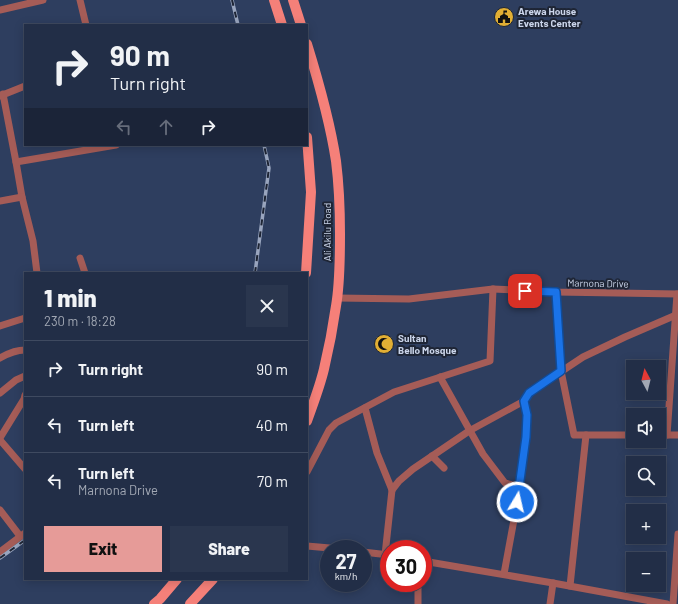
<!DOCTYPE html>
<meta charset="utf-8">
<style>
:root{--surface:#222e47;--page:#2a364e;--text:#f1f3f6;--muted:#a2a8b4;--line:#3f4a60;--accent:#e69b98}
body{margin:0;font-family:Barlow,sans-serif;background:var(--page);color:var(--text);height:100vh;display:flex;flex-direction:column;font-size:15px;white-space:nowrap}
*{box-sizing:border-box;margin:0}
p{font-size:13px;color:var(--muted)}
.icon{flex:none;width:22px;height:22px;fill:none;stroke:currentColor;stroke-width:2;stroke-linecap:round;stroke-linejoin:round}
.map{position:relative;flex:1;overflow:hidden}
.drawer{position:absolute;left:24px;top:272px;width:284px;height:308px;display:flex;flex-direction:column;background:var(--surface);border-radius:0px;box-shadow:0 2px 10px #0003,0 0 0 1px var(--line)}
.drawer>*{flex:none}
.hud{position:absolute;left:24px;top:24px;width:284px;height:122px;border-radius:0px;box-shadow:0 2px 10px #0003,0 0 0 1px var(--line);background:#222e47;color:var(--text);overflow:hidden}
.needle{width:26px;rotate:353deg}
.tools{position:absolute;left:626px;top:360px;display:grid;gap:8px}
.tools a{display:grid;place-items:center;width:40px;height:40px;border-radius:0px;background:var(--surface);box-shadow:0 2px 10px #0003,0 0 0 1px var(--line);font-size:20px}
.speed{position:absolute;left:320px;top:540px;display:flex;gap:8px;font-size:20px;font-weight:700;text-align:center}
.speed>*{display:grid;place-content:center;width:52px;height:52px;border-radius:50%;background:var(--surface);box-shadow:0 2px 10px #0003,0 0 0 1px var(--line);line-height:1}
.speed small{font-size:10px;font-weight:400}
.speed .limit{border:6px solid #d22;background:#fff;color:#111}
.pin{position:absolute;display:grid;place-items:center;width:34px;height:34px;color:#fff;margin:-17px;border-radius:8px;box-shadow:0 2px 6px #0006}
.me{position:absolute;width:44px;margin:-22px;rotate:9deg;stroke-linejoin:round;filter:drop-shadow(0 0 3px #0008)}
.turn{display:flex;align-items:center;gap:14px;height:84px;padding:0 20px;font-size:18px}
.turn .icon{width:52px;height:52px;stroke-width:2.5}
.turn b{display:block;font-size:28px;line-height:34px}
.lanes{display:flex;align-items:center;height:38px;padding:0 20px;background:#0003;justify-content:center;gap:20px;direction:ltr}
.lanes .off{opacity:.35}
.round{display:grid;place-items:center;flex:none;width:42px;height:42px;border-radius:0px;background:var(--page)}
.head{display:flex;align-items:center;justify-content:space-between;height:68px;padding:0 20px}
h1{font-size:24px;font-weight:800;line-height:30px}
.cta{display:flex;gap:8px;margin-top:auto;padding:8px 20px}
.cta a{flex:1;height:46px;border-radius:0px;background:var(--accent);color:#111;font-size:16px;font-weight:800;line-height:46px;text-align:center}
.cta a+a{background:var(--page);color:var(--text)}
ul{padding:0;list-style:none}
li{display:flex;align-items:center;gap:12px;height:56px;padding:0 20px;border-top:1px solid var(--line)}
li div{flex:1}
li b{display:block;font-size:15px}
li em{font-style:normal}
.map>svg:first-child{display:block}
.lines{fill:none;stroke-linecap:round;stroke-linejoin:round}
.minor{stroke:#a55c57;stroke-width:7}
.primary{stroke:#f58079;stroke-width:10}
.rail-casing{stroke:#99a5be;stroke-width:3.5}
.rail{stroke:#1e2535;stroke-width:2;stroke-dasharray:6;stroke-linecap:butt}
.route-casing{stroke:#114b97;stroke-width:10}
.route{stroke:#1a73e8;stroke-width:7}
.labels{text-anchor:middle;stroke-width:4;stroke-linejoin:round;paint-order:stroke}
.poi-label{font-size:10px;font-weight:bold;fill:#cbd5ea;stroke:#1e2535;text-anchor:start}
.street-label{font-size:10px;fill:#cbd5ea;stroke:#1e2535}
</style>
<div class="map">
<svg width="678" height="604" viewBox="0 0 678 604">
<rect width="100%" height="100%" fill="#2e3e5f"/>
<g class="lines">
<!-- minor -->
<g class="minor">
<path d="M80,0L86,25"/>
<path d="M0,10L43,0"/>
<path d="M3,94L16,162L22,197L33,241L37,273"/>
<path d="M0,96L25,86"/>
<path d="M16,162L116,145"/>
<path d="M0,201L22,197"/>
<path d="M80,258L85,273"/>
<path d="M493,289L556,292L678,294"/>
<path d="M556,292L561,371L574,435H633"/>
<path d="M0,326L25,318"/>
<path d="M0,358C7,354 17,350 25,350"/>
<path d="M440,377L483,454L505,483L520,487"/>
<path d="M0,393L16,380L25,376"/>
<path d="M365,408L377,453L392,490"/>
<path d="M659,435H678"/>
<path d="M667,435L677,294"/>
<path d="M0,438L24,399L25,395"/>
<path d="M0,440L25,469"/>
<path d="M432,456L444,468"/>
<path d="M307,472L329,430L336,423L394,392L490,361L493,289L409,299L337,298"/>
<path d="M0,510L20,536"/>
<path d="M307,546L341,549"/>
<path d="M0,552L25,533"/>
<path d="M363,552L389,555"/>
<path d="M385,555L392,490L399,481L413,469L469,431L524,401L529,393L583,357L625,337L676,315"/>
<path d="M423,561L553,583L667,604"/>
<path d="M504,574L520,487L526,437L527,415L524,401"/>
<path d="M570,586L586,435"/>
<path d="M418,604V583"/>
<path d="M550,604L553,583"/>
<path d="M673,604L678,534"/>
</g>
<!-- primary -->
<g class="primary">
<path d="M274,0L282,25"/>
<path d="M293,0L301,25"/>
<path d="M307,44C319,83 330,121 336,161C339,185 340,210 340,234C340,258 340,283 336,306C333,327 329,348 324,369C320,386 313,404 307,421"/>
<path d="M306,273L311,192L307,137"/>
<path d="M154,604L160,599L177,579"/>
<path d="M190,604L213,579"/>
</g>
<!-- rail casing -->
<g class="rail-casing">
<g id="rail">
<path d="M232,0L238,25"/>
<path d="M255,273L269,168L264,145"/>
<path d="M0,558L25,540"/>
</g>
</g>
<!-- rail -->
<use href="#rail" class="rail"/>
</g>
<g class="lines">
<!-- route casing -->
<g class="route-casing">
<path id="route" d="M517,502L526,437L527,415L524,401L529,393L561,371L556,292L525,291"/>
</g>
<!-- route -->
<use href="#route" class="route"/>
</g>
<!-- icons -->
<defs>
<g id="civic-disc" transform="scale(1)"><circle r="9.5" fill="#e2af34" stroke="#1e2535"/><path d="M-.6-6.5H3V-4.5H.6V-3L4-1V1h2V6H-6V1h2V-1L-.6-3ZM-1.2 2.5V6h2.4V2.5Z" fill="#111"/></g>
<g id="mosque-disc" transform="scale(1)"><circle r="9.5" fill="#e2af34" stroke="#1e2535"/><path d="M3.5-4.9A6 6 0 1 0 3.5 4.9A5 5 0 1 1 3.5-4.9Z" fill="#111"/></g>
</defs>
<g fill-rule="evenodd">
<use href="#civic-disc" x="504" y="17"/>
<use href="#mosque-disc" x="384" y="344"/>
</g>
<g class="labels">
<!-- poi labels -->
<g class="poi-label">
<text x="518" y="15">Arewa House<tspan x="518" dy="12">Events Center</tspan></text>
<text x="398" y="342">Sultan<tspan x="398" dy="12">Bello Mosque</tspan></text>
</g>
<!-- street labels -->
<g class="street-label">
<text transform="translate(327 232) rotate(-90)" y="4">Ali Akilu Road</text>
<text transform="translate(598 283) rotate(1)" y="4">Marnona Drive</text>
</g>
</g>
</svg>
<div class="tools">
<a><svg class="needle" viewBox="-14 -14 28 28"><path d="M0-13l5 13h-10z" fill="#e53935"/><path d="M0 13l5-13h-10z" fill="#a2a8b4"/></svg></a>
<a><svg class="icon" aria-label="sound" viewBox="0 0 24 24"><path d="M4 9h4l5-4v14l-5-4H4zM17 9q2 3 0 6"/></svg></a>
<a><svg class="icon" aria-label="search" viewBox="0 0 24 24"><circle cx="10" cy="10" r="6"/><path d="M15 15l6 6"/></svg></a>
<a>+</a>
<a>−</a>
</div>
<div class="speed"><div>27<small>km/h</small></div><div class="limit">30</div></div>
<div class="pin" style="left:525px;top:291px;background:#d93025"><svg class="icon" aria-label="arrive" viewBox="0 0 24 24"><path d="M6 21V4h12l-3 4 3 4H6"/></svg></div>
<svg class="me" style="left:517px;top:502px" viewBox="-20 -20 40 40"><circle r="17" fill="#1a73e8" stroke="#fff" stroke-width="3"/><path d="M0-11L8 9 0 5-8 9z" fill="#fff"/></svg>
<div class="hud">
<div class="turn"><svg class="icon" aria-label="right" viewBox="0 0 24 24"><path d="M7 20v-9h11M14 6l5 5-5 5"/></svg><div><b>90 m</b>Turn right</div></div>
<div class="lanes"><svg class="icon off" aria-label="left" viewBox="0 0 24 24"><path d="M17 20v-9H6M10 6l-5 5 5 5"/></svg><svg class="icon off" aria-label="ahead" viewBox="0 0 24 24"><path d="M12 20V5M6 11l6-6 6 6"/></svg><svg class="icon" aria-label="right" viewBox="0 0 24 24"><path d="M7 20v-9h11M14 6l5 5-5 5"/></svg></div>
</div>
<section class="drawer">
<div class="head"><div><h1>1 min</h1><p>230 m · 18:28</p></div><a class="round"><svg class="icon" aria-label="close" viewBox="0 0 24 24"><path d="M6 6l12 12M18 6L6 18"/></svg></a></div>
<ul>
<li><svg class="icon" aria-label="right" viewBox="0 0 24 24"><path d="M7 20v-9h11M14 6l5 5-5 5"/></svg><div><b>Turn right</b></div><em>90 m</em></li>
<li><svg class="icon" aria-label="left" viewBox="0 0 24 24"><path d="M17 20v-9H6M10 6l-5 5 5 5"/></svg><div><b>Turn left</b></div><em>40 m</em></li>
<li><svg class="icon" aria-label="left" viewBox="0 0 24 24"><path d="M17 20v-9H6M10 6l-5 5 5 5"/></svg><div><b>Turn left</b><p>Marnona Drive</p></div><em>70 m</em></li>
</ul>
<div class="cta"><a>Exit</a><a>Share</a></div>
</section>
</div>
